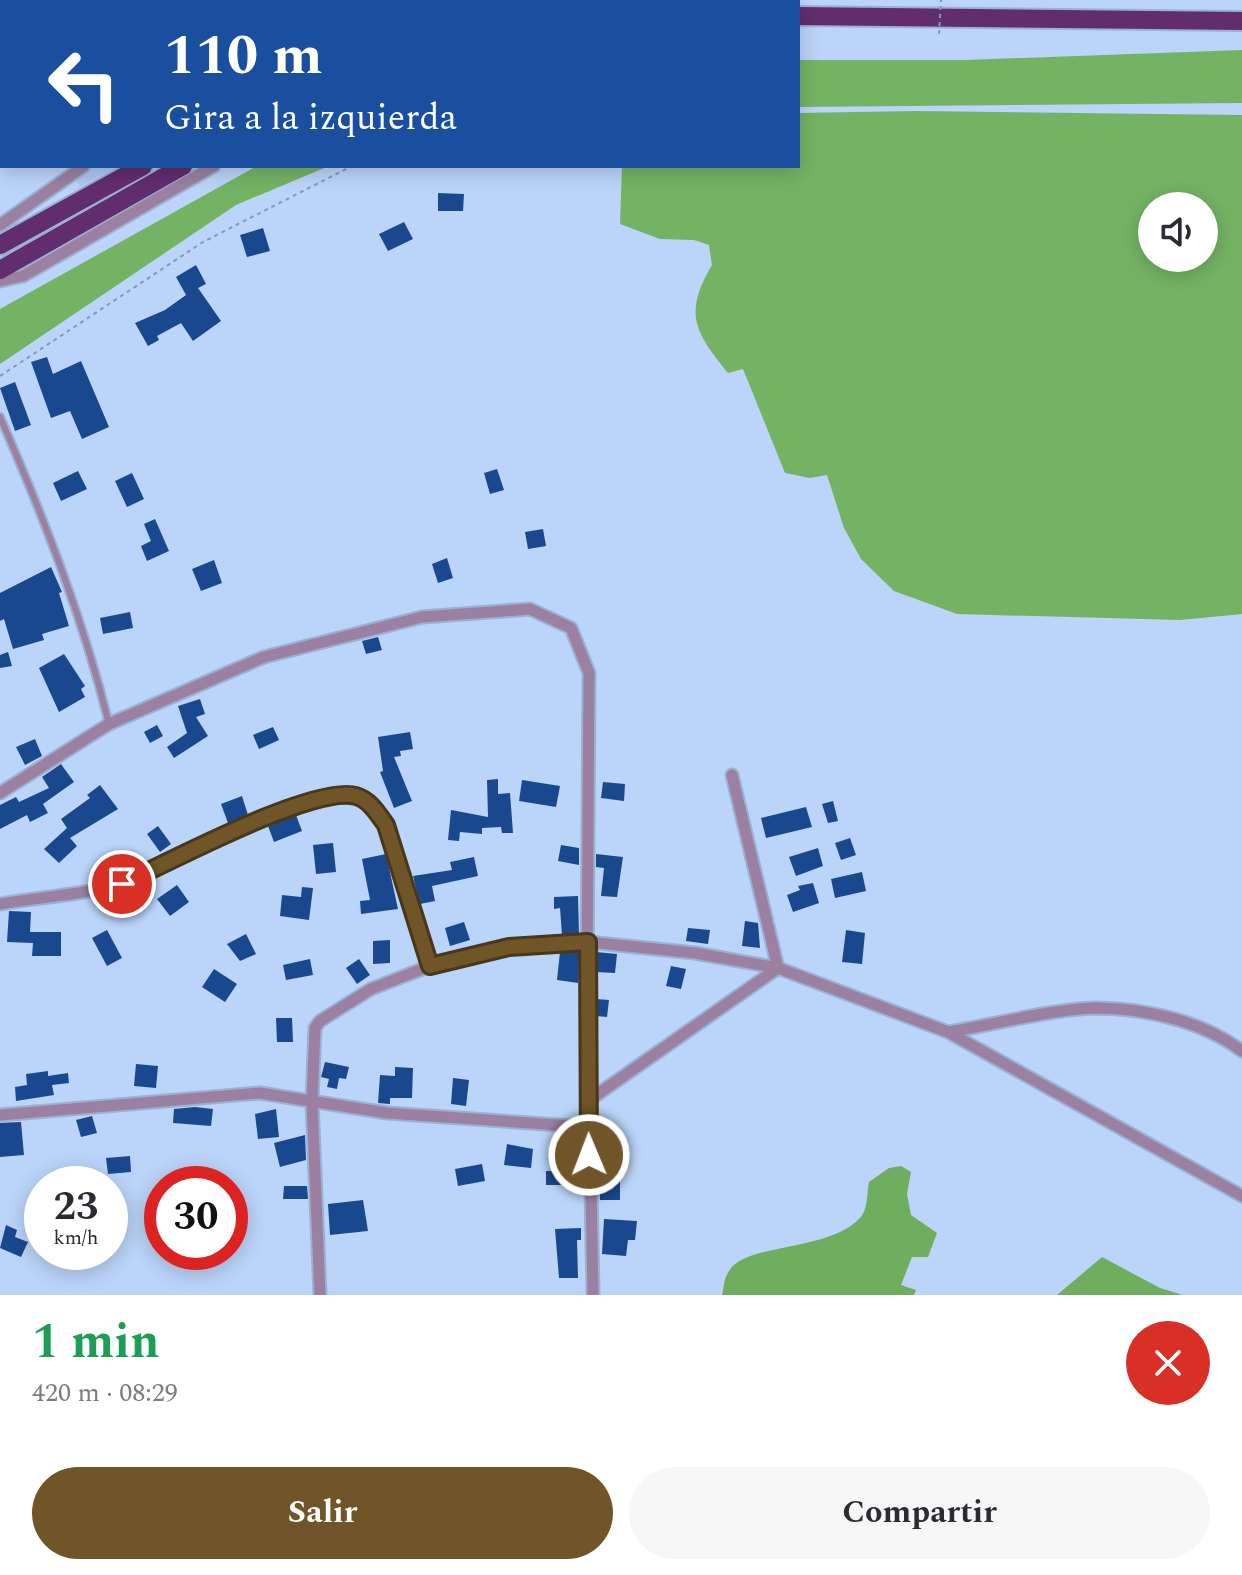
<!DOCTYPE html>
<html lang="es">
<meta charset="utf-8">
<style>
:root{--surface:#fff;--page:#f7f7f7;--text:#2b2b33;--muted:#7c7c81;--accent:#6f5527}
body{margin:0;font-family:Spectral,serif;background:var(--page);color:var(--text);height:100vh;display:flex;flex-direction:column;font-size:30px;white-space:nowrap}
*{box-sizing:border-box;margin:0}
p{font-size:26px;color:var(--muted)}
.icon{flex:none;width:44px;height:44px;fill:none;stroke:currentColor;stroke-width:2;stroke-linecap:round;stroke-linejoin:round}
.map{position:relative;height:1295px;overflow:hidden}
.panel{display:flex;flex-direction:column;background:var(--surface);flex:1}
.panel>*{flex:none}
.guide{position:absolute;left:0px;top:0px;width:800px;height:168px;box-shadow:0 4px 20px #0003;background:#1a4fa0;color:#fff;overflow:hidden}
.tools{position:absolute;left:1138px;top:192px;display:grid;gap:16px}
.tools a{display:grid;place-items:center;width:80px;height:80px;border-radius:50%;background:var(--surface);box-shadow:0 4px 20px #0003;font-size:40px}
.speed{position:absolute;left:24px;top:1166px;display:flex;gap:16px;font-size:40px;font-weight:700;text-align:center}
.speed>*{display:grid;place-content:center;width:104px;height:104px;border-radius:50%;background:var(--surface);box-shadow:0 4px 20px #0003;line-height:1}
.speed small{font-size:20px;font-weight:400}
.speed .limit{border:12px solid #d22;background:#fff;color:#111}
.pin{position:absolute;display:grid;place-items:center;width:68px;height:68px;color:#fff;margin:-34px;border:4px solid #fff;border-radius:50%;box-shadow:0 2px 8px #0007}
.me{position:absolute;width:88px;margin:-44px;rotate:359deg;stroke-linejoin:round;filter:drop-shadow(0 0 6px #0008)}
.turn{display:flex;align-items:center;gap:28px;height:168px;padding:0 32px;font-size:36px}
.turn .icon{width:104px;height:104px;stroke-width:2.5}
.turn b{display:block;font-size:56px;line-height:68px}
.round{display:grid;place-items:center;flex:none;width:84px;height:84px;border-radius:42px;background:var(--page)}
.overview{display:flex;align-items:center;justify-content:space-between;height:136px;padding:0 32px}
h1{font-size:48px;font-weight:700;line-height:60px;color:#1e9e55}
.primary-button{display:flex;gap:16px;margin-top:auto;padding:16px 32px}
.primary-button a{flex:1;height:92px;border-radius:48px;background:var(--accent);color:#fff;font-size:32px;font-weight:700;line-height:92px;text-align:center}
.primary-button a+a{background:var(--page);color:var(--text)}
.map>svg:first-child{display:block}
.built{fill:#abc7f3}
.green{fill:#74b364;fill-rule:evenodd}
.forest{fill:#6fae5e}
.building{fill:#1a488f}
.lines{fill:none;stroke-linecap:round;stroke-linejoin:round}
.service-casing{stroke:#9bb1d1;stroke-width:10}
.minor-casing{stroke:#9bb1d1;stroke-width:15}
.trunk-casing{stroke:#9bb1d1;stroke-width:22}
.path{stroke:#8598b6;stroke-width:2;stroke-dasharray:4 4;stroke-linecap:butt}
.service{stroke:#9b80a2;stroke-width:6}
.minor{stroke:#9b80a2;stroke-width:11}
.trunk{stroke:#622d6e;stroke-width:18}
.path-bridge{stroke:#8598b6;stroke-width:2;stroke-dasharray:4 4;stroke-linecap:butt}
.route-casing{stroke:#483719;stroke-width:20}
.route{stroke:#6f5527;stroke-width:14}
</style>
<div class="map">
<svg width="1242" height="1295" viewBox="0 0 1242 1295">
<rect width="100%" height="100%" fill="#bbd4f9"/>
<!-- built -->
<g class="built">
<path d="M0,0H446L2,2V38Z"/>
<path d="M69,166H118L80,187Z"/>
</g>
<!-- green -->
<g class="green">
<path d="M1242,50V103L798,107V60H965Z"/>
<path d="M915,111L1242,115V614L1180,620L957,614L894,591L861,559L844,528L827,475L810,478L785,473L743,369L728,373C695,332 683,314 712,265L709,245L694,240L660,239L620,224L622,166H798V113ZM1204,206V258H1152V206Z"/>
<path d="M257,166H329L236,205L0,364V309Z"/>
</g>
<!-- forest -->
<g class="forest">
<path d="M901,1166L911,1172L907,1194L911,1215L937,1233L928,1257H912L901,1285L916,1290L914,1295H722C724,1287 724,1278 729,1271C745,1243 828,1252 860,1218C868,1210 867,1192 869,1182L889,1168Z"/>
<path d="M1102,1257L1160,1288L1183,1295H1057Z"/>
</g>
<!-- building -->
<g class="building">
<path d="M438,193L464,194L463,211H438Z"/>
<path d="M404,222L413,239L388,251L379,234Z"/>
<path d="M263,228L270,251L247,257L240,235Z"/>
<path d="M196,265L206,284L198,288L221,321L193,341L181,323L157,336L159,340L148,346L135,323L165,310L186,295L176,277Z"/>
<path d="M47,357L53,374L81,361L109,427L82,439L70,411L51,418L31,362Z"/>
<path d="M15,382L31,425L15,431L0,388Z"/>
<path d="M497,469L504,490L490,494L484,473Z"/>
<path d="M78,471L87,489L61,501L53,483Z"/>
<path d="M132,473L144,499L127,507L115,481Z"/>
<path d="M155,519L169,551L147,561L141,546L151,541L144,524Z"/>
<path d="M543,529L546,546L528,549L525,532Z"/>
<path d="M447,558L453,578L438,583L432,564Z"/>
<path d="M214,560L222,583L201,591L192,569Z"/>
<path d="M51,567L62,592L59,593L69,626L42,634L44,640L13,649L4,619L0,621V593Z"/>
<path d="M130,612L133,628L103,634L100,618Z"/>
<path d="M378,637L382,650L366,654L362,641Z"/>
<path d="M8,652L12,666L0,668V655Z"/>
<path d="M64,654L85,686L81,689L85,697L59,712L39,668Z"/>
<path d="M200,699L205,714L196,717L208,736L174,758L167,747L187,733L178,706Z"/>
<path d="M157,725L163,736L150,743L144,732Z"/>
<path d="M273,727L279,740L259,749L253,735Z"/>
<path d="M410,732L413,749L400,751L401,756L394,757L412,801L394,808L380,772L383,771L378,737Z"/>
<path d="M35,739L42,756L25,765L16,747Z"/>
<path d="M61,764L74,782L43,804L48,813L30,822L27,815L0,829V805L16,797L19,802L49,788L42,777Z"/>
<path d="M498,779V794L510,793L513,833H502L501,827L482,828V834L460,832L459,841L448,840L451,810L488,817L487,780Z"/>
<path d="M522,780L560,786L556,807L519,801Z"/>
<path d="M603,782L625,784L624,801L601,798Z"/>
<path d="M100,785L118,809L70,838L77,846L59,863L44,849L67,828L61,819L90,798L87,795Z"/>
<path d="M242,796L248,815L228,823L221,804Z"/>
<path d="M833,801L838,821L828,823L822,804Z"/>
<path d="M806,807L812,827L766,838L761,818Z"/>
<path d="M296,815L302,831L274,842L268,826Z"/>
<path d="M158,826L171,844L160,852L147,834Z"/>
<path d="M850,838L856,855L841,860L835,843Z"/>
<path d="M333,843L336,872L316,874L313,845Z"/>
<path d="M561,845L579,848V865L558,861Z"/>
<path d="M818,848L823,866L796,876L789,857Z"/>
<path d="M386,854L398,909L361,914L360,901L370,900L362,859Z"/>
<path d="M596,854L623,857L617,897L601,896L604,868L596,867Z"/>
<path d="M474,857L478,876L432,886L435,901L420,904L413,876L452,870L450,862Z"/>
<path d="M862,872L866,891L835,898L831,879Z"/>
<path d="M813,883L819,903L793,912L787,895L800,890L798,886Z"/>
<path d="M177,885L189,902L170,916L157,899Z"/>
<path d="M302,887L313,888L309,920L280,916L282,895L301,897Z"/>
<path d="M578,896L579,934L562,935L560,908L554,909V897Z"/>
<path d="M9,911L31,912L30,932H61V956H32L33,943L7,942Z"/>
<path d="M745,921L758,923L760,948L742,946Z"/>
<path d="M464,922L470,940L450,946L445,928Z"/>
<path d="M688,928L710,930L708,944L686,941Z"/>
<path d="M107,930L122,958L107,966L92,938Z"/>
<path d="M846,930L865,933L862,964L842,962Z"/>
<path d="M246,934L256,954L240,961L227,944Z"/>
<path d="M390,940V963L373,964V941Z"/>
<path d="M579,951L578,983L557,980L560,952Z"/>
<path d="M596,952L617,954L615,973L596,972Z"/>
<path d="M310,959L313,975L286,980L283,965Z"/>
<path d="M359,959L370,975L357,984L346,968Z"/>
<path d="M671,966L686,969L681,989L666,986Z"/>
<path d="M214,969L237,984L225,1002L202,987Z"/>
<path d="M596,999L609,1000L607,1017L596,1016Z"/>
<path d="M276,1018H292L293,1042H277Z"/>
<path d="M325,1062L349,1067L346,1079L339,1078L337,1089L327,1087L329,1079L321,1077Z"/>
<path d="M136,1064L158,1066L156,1088L134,1086Z"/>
<path d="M395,1067L413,1068L412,1098H390V1104L378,1103L380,1075L395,1076Z"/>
<path d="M48,1071V1076L68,1073L69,1083L52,1085L54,1095L16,1101L15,1087L27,1085L26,1074Z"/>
<path d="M453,1078L469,1080L466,1106L451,1104Z"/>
<path d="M195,1107L213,1109L211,1126L173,1123L174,1109Z"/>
<path d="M276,1109L279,1137L258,1139L255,1114Z"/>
<path d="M92,1116L97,1133L81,1137L76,1120Z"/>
<path d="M21,1122L24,1155L0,1157V1123Z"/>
<path d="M305,1135L306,1160L280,1167L274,1143Z"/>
<path d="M507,1144L533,1149L531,1168L504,1165Z"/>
<path d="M581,1151L582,1168L567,1169V1185H546V1171H552L551,1152Z"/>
<path d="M130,1156L131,1172L108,1174L106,1158Z"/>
<path d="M482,1164L485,1181L458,1186L455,1169Z"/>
<path d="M599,1176H620V1200H600Z"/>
<path d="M284,1186H307L308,1199H283Z"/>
<path d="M363,1200L368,1231L330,1235L328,1204Z"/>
<path d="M604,1219L637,1221L635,1240H628L626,1256L602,1254Z"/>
<path d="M6,1225L17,1230L15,1237L28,1242L21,1257L0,1248Z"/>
<path d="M581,1228V1240H577L578,1278H559L555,1229Z"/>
</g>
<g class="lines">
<!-- service casing -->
<g class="service-casing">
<g id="service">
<path d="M123,2L125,0"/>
<path d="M0,417C44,518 83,618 109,724"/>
</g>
</g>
<!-- minor casing -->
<g class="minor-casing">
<g id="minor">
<path d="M406,2L410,0"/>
<path d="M0,6L2,10"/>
<path d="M0,225L84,166"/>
<path d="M0,281L23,276L214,166"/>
<path d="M0,793L109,724L264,657L422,617L530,609L571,628L589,673L587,979L593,1295"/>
<path d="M0,904C39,897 83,895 122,884C172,868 308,782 356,796C370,800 378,814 386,825L430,966L509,947L588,942L695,953L778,968L948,1032L1242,1196"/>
<path d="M948,1032C991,1025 1054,1009 1095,1008C1145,1008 1202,1021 1242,1051"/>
<path d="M588,1101L778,968L732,775"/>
<path d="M0,1115L260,1093L387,1113L588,1127"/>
<path d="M320,1295L312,1101L315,1028L320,1021L371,989L430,966"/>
</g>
</g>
<!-- trunk casing -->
<g class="trunk-casing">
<g id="trunk">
<path d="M476,2L487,0"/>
<path d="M798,16L1242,21"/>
<path d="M0,245L143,166"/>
<path d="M0,270L183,166"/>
</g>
</g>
<!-- path -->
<path class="path" d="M0,376L203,242L352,166"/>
<!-- service -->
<use href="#service" class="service"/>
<!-- minor -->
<use href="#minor" class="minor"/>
<!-- trunk -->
<use href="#trunk" class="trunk"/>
<!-- path-bridge -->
<path class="path-bridge" d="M939,34L941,0"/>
</g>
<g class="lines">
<!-- route casing -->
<g class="route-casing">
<path id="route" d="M122,884C165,864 315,784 356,796C370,800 378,814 386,825L430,966L509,947L588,942L589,1155"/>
</g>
<!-- route -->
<use href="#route" class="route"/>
</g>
</svg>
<div class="tools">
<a><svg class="icon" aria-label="sound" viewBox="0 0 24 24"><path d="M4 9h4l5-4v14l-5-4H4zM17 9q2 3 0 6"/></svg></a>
</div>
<div class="speed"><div>23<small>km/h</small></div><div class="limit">30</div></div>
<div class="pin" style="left:122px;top:884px;background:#d93025"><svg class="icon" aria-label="arrive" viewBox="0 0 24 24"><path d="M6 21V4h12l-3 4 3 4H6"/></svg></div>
<svg class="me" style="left:589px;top:1155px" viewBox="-20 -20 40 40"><circle r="17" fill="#6f5527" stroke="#fff" stroke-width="3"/><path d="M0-11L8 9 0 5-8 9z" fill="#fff"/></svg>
<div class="guide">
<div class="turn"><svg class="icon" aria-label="left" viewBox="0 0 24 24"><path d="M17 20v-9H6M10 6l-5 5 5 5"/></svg><div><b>110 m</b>Gira a la izquierda</div></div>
</div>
</div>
<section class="panel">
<div class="overview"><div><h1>1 min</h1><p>420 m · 08:29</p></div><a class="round" style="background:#d93025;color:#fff"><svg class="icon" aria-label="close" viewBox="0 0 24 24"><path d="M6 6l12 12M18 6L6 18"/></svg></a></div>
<div class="primary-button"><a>Salir</a><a>Compartir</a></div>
</section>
